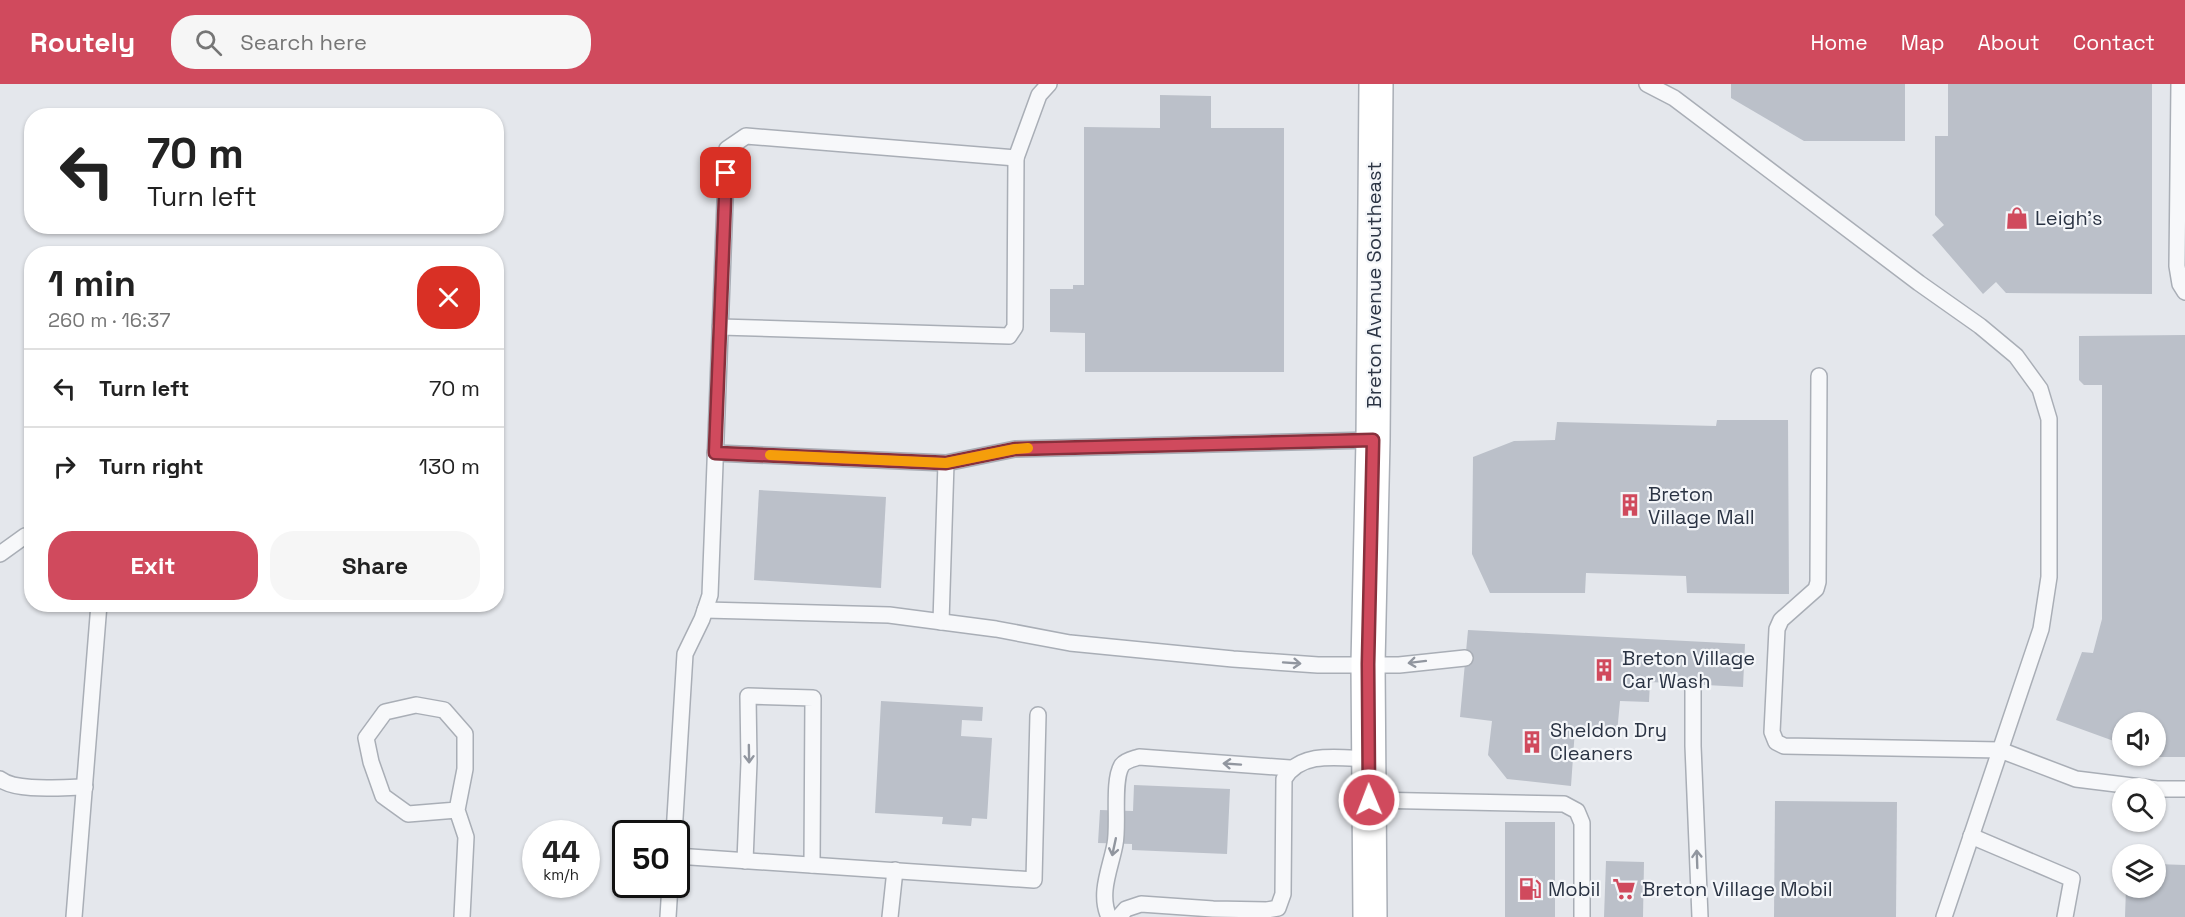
<!DOCTYPE html>
<meta charset="utf-8">
<style>
:root{--surface:#fff;--page:#f6f6f6;--text:#222;--muted:#767676;--line:#e0e0e0;--accent:#d04a5d}
body{margin:0;font-family:"Space Grotesk",sans-serif;background:var(--page);color:var(--text);height:100vh;display:flex;flex-direction:column;font-size:22px;white-space:nowrap}
*{box-sizing:border-box;margin:0}
p{font-size:20px;color:var(--muted)}
.icon{flex:none;width:33px;height:33px;fill:none;stroke:currentColor;stroke-width:2;stroke-linecap:round;stroke-linejoin:round}
.map{position:relative;flex:1;overflow:hidden}
.drawer{position:absolute;left:24px;top:162px;width:480px;height:366px;display:flex;flex-direction:column;background:var(--surface);border-radius:24px;box-shadow:0 2px 4px #0004}
.drawer>*{flex:none}
.hud{position:absolute;left:24px;top:24px;width:480px;height:126px;border-radius:24px;box-shadow:0 2px 4px #0004;background:#fff;color:var(--text);overflow:hidden}
.tools{position:absolute;left:2112px;top:628px;display:grid;gap:12px}
.tools a{display:grid;place-items:center;width:54px;height:54px;border-radius:50%;background:var(--surface);box-shadow:0 2px 4px #0004;font-size:30px}
.speed{position:absolute;left:522px;top:736px;display:flex;gap:12px;font-size:30px;font-weight:700;text-align:center}
.speed>*{display:grid;place-content:center;width:78px;height:78px;border-radius:50%;background:var(--surface);box-shadow:0 2px 4px #0004;line-height:1}
.speed small{font-size:15px;font-weight:400}
.speed .limit{border:3px solid #111;border-radius:9px;background:#fff;color:#111}
.pin{position:absolute;display:grid;place-items:center;width:51px;height:51px;color:#fff;margin:-26px;border-radius:12px;box-shadow:0 3px 9px #0006}
.me{position:absolute;width:66px;margin:-33px;rotate:359deg;stroke-linejoin:round;filter:drop-shadow(0 0 4px #0008)}
.turn{display:flex;align-items:center;gap:21px;height:126px;padding:0 24px;font-size:27px}
.turn .icon{width:78px;height:78px;stroke-width:2.5}
.turn b{display:block;font-size:42px;line-height:51px}
.round{display:grid;place-items:center;flex:none;width:63px;height:63px;border-radius:24px;background:var(--page)}
.head{display:flex;align-items:center;justify-content:space-between;height:102px;padding:0 24px}
h1{font-size:36px;font-weight:700;line-height:45px}
.primary-button{display:flex;gap:12px;margin-top:auto;padding:12px 24px}
.primary-button a{flex:1;height:69px;border-radius:24px;background:var(--accent);color:#fff;font-size:24px;font-weight:700;line-height:69px;text-align:center}
.primary-button a+a{background:var(--page);color:var(--text)}
ul{padding:0;list-style:none}
li{display:flex;align-items:center;gap:18px;height:78px;padding:0 24px;border-top:2px solid var(--line)}
li div{flex:1}
li b{display:block;font-size:22px}
li em{font-style:normal}
header{display:flex;align-items:center;gap:36px;box-sizing:border-box;height:84px;padding:0 30px;background:var(--accent);color:#fff}
header strong{font-size:28px}
nav{display:flex;gap:33px;margin-inline-start:auto;font-size:21px}
.search{width:420px;height:54px;background:var(--page);display:flex;align-items:center;gap:15px;box-sizing:border-box;padding:0 21px;border-radius:24px;color:var(--muted);font-size:22px}
.map>svg:first-child{display:block}
.building{fill:#bbc0c9}
.lines{fill:none;stroke-linecap:round;stroke-linejoin:round}
.lane-casing{stroke:#a9aeb6;stroke-width:18}
.secondary-casing{stroke:#a9aeb6;stroke-width:36}
.lane{stroke:#f7f8fa;stroke-width:15}
.secondary{stroke:#fff;stroke-width:33}
.oneway{stroke:#91969f}
.route-casing{stroke:#87303c;stroke-width:15}
.route{stroke:#d04a5d;stroke-width:10}
.slow{stroke:#f59e0b;stroke-width:10}
.labels{text-anchor:middle;stroke-width:4.5;stroke-linejoin:round;paint-order:stroke}
.poi-label{font-size:20px;fill:#2b3444;stroke:#f4f6f9;text-anchor:start}
.street-label{font-size:20px;fill:#2b3444;stroke:#f4f6f9}
</style>
<header>
<strong>Routely</strong>
<div class="search"><svg class="icon" aria-label="search" viewBox="0 0 24 24"><circle cx="10" cy="10" r="6"/><path d="M15 15l6 6"/></svg>Search here</div>
<nav><a>Home</a><a>Map</a><a>About</a><a>Contact</a></nav>
</header>
<div class="map">
<svg width="2185" height="833" viewBox="0 0 2185 833">
<rect width="100%" height="100%" fill="#e4e7ec"/>
<!-- building -->
<g class="building">
<path d="M1731,0H1905V57H1804L1731,14Z"/>
<path d="M1948,0H2152V210L2006,209L1996,198L1983,210L1932,151L1944,141L1935,131V52H1948Z"/>
<path d="M1160,11L1211,12V44H1284V288H1085V249L1050,248V205H1073V201H1084V43L1160,44Z"/>
<path d="M2185,251V673H2159L2156,672V639H2122V660L2056,636L2082,568L2093,569L2102,535V301H2084L2079,296V252Z"/>
<path d="M1717,336H1788L1789,510L1687,509L1686,492L1586,489L1585,509H1490L1472,470L1473,373L1514,357L1555,356L1557,338L1716,342Z"/>
<path d="M759,406L886,413L881,504L754,496Z"/>
<path d="M1468,546L1745,560L1743,603L1650,598L1649,618L1620,617L1617,649L1575,645L1571,702L1507,695L1488,671L1492,637L1460,633Z"/>
<path d="M881,617L983,623L982,637L962,636L961,652L992,654L987,735L972,734L971,742L942,740L943,733L875,729Z"/>
<path d="M1134,701L1230,705L1227,770L1132,766V760L1098,759L1100,726L1133,727Z"/>
<path d="M1775,717L1897,718L1896,833H1774Z"/>
<rect x="1505" y="738" width="50" height="95"/>
<path d="M1606,777L1644,778L1643,833H1604Z"/>
<path d="M2156,780L2185,781V833H2125L2126,804H2156Z"/>
</g>
<g class="lines">
<!-- lane casing -->
<g class="lane-casing">
<g id="lane">
<path d="M1647,0L1674,14L1919,199L1980,242L2016,272L2040,305L2049,335V493L2041,545L1944,833"/>
<path d="M2179,0L2177,182L2180,200L2185,208"/>
<path d="M720,243L1009,252L1015,243L1016,74"/>
<path d="M1819,292L1818,498L1816,505L1781,536L1777,545L1772,648L1776,658L1784,662L2000,666L2076,695L2157,705H2185"/>
<path d="M715,369L946,379L1015,365L1373,356"/>
<path d="M0,470L25,452L32,453"/>
<path d="M705,526L889,531L996,545L1070,559L1233,575L1318,581H1399L1465,574"/>
<path d="M941,538L946,379"/>
<path d="M1693,601V662L1700,833"/>
<path d="M0,695C16,708 64,703 85,703"/>
<path d="M1369,716L1564,720L1577,727L1582,739V833"/>
<path d="M457,726L408,730L383,712L371,678L366,654L385,628L416,621L444,626L465,650V685L457,726L466,753L462,833"/>
<path d="M674,750L685,570L702,535L710,511L727,65L746,52L1016,74L1039,11L1049,0"/>
<path d="M1971,752L2072,795L2065,833"/>
<path d="M676,772L1034,796L1038,631"/>
<path d="M745,777L749,678L748,612L813,614L812,781"/>
<path d="M74,833L99,520"/>
<path d="M668,833L670,801"/>
<path d="M890,833L895,786"/>
<path d="M1109,833C1098,809 1111,783 1115,760C1119,741 1112,696 1122,681C1126,676 1133,675 1139,673L1290,684"/>
<path d="M1119,833L1126,825L1141,820L1213,825L1267,826L1278,824L1283,810L1284,695C1301,666 1340,674 1369,675"/>
</g>
</g>
<!-- secondary casing -->
<g class="secondary-casing">
<path id="secondary" d="M1370,833L1368,580L1373,356L1376,0"/>
</g>
<!-- lane -->
<use href="#lane" class="lane"/>
<!-- secondary -->
<use href="#secondary" class="secondary"/>
</g>
<!-- one-way arrows -->
<defs><path id="oneway-shaft" d="M-6 0H5M1.5-3L5.5 0L1.5 3" fill="none" stroke-width="1.6" stroke-linecap="round" stroke-linejoin="round" transform="scale(1.5)"/></defs>
<g class="oneway">
<use href="#oneway-shaft" transform="translate(1417 578) rotate(173)"/>
<use href="#oneway-shaft" transform="translate(1292 579) rotate(4)"/>
<use href="#oneway-shaft" transform="translate(749 670) rotate(89)"/>
<use href="#oneway-shaft" transform="translate(1232 680) rotate(-176)"/>
<use href="#oneway-shaft" transform="translate(1114 763) rotate(102)"/>
<use href="#oneway-shaft" transform="translate(1697 775) rotate(-92)"/>
</g>
<g class="lines">
<!-- route casing -->
<g class="route-casing">
<path id="route" d="M726,89L715,369L946,379L1015,365L1373,356L1368,580L1369,716"/>
</g>
<!-- route -->
<use href="#route" class="route"/>
<!-- slow -->
<path class="slow" d="M770,371L946,379L1015,365L1028,364"/>
</g>
<!-- icons -->
<defs>
<g id="shop-bare" transform="scale(1.8)"><path d="M-5-2.5h2.3a2.7 3.5 0 0 1 5.4 0H5L5.5 6h-11ZM-1.5-2.5h3a1.5 2.3 0 0 0-3 0Z" fill="#d04a5d" stroke="#f4f6f9" stroke-width="2.5" paint-order="stroke"/></g>
<g id="building-bare" transform="scale(1.8)"><path d="M-4-6H4V6H1V3H-1V6H-4ZM-2.5-4.3h1.7v1.8h-1.7ZM.8-4.3h1.7v1.8H.8ZM-2.5-1h1.7V.8h-1.7ZM.8-1h1.7V.8H.8Z" fill="#d04a5d" stroke="#f4f6f9" stroke-width="2.5" paint-order="stroke"/></g>
<g id="fuel-bare" transform="scale(1.8)"><path d="M-5.5-6h7V0h2V4h1.3V-2.5L3-4.5l.8-.8L6-3V5H2.5V1h-1V6h-7ZM-4.2-4.7v3.2H.2V-4.7Z" fill="#d04a5d" stroke="#f4f6f9" stroke-width="2.5" paint-order="stroke"/></g>
<g id="supermarket-bare" transform="scale(1.8)"><path d="M-6-5.5h2.5l.6 2H6L4.5 2H-2.5L-4.4-4H-6ZM-1.5 3.2a1.3 1.3 0 1 0 .1 0ZM3 3.2a1.3 1.3 0 1 0 .1 0Z" fill="#d04a5d" stroke="#f4f6f9" stroke-width="2.5" paint-order="stroke"/></g>
</defs>
<g fill-rule="evenodd">
<use href="#shop-bare" x="2017" y="134"/>
<use href="#building-bare" x="1630" y="421"/>
<use href="#building-bare" x="1604" y="586"/>
<use href="#building-bare" x="1532" y="658"/>
<use href="#fuel-bare" x="1530" y="805"/>
<use href="#supermarket-bare" x="1624" y="805"/>
</g>
<g class="labels">
<!-- poi labels -->
<g class="poi-label">
<text x="2035" y="141">Leigh's</text>
<text x="1648" y="417">Breton<tspan x="1648" dy="23">Village Mall</tspan></text>
<text x="1622" y="581">Breton Village<tspan x="1622" dy="23">Car Wash</tspan></text>
<text x="1550" y="653">Sheldon Dry<tspan x="1550" dy="23">Cleaners</tspan></text>
<text x="1548" y="812">Mobil</text>
<text x="1642" y="812">Breton Village Mobil</text>
</g>
<!-- street labels -->
<g class="street-label">
<text transform="translate(1374 201) rotate(-90)" y="7">Breton Avenue Southeast</text>
</g>
</g>
</svg>
<div class="tools">
<a><svg class="icon" aria-label="sound" viewBox="0 0 24 24"><path d="M4 9h4l5-4v14l-5-4H4zM17 9q2 3 0 6"/></svg></a>
<a><svg class="icon" aria-label="search" viewBox="0 0 24 24"><circle cx="10" cy="10" r="6"/><path d="M15 15l6 6"/></svg></a>
<a><svg class="icon" aria-label="layers" viewBox="0 0 24 24"><path d="M12 4l9 5-9 5-9-5zM3 14l9 5 9-5"/></svg></a>
</div>
<div class="speed"><div>44<small>km/h</small></div><div class="limit">50</div></div>
<div class="pin" style="left:726px;top:89px;background:#d93025"><svg class="icon" aria-label="arrive" viewBox="0 0 24 24"><path d="M6 21V4h12l-3 4 3 4H6"/></svg></div>
<svg class="me" style="left:1369px;top:716px" viewBox="-20 -20 40 40"><circle r="17" fill="#d04a5d" stroke="#fff" stroke-width="3"/><path d="M0-11L8 9 0 5-8 9z" fill="#fff"/></svg>
<div class="hud">
<div class="turn"><svg class="icon" aria-label="left" viewBox="0 0 24 24"><path d="M17 20v-9H6M10 6l-5 5 5 5"/></svg><div><b>70 m</b>Turn left</div></div>
</div>
<section class="drawer">
<div class="head"><div><h1>1 min</h1><p>260 m · 16:37</p></div><a class="round" style="background:#d93025;color:#fff"><svg class="icon" aria-label="close" viewBox="0 0 24 24"><path d="M6 6l12 12M18 6L6 18"/></svg></a></div>
<ul>
<li><svg class="icon" aria-label="left" viewBox="0 0 24 24"><path d="M17 20v-9H6M10 6l-5 5 5 5"/></svg><div><b>Turn left</b></div><em>70 m</em></li>
<li><svg class="icon" aria-label="right" viewBox="0 0 24 24"><path d="M7 20v-9h11M14 6l5 5-5 5"/></svg><div><b>Turn right</b></div><em>130 m</em></li>
</ul>
<div class="primary-button"><a>Exit</a><a>Share</a></div>
</section>
</div>
